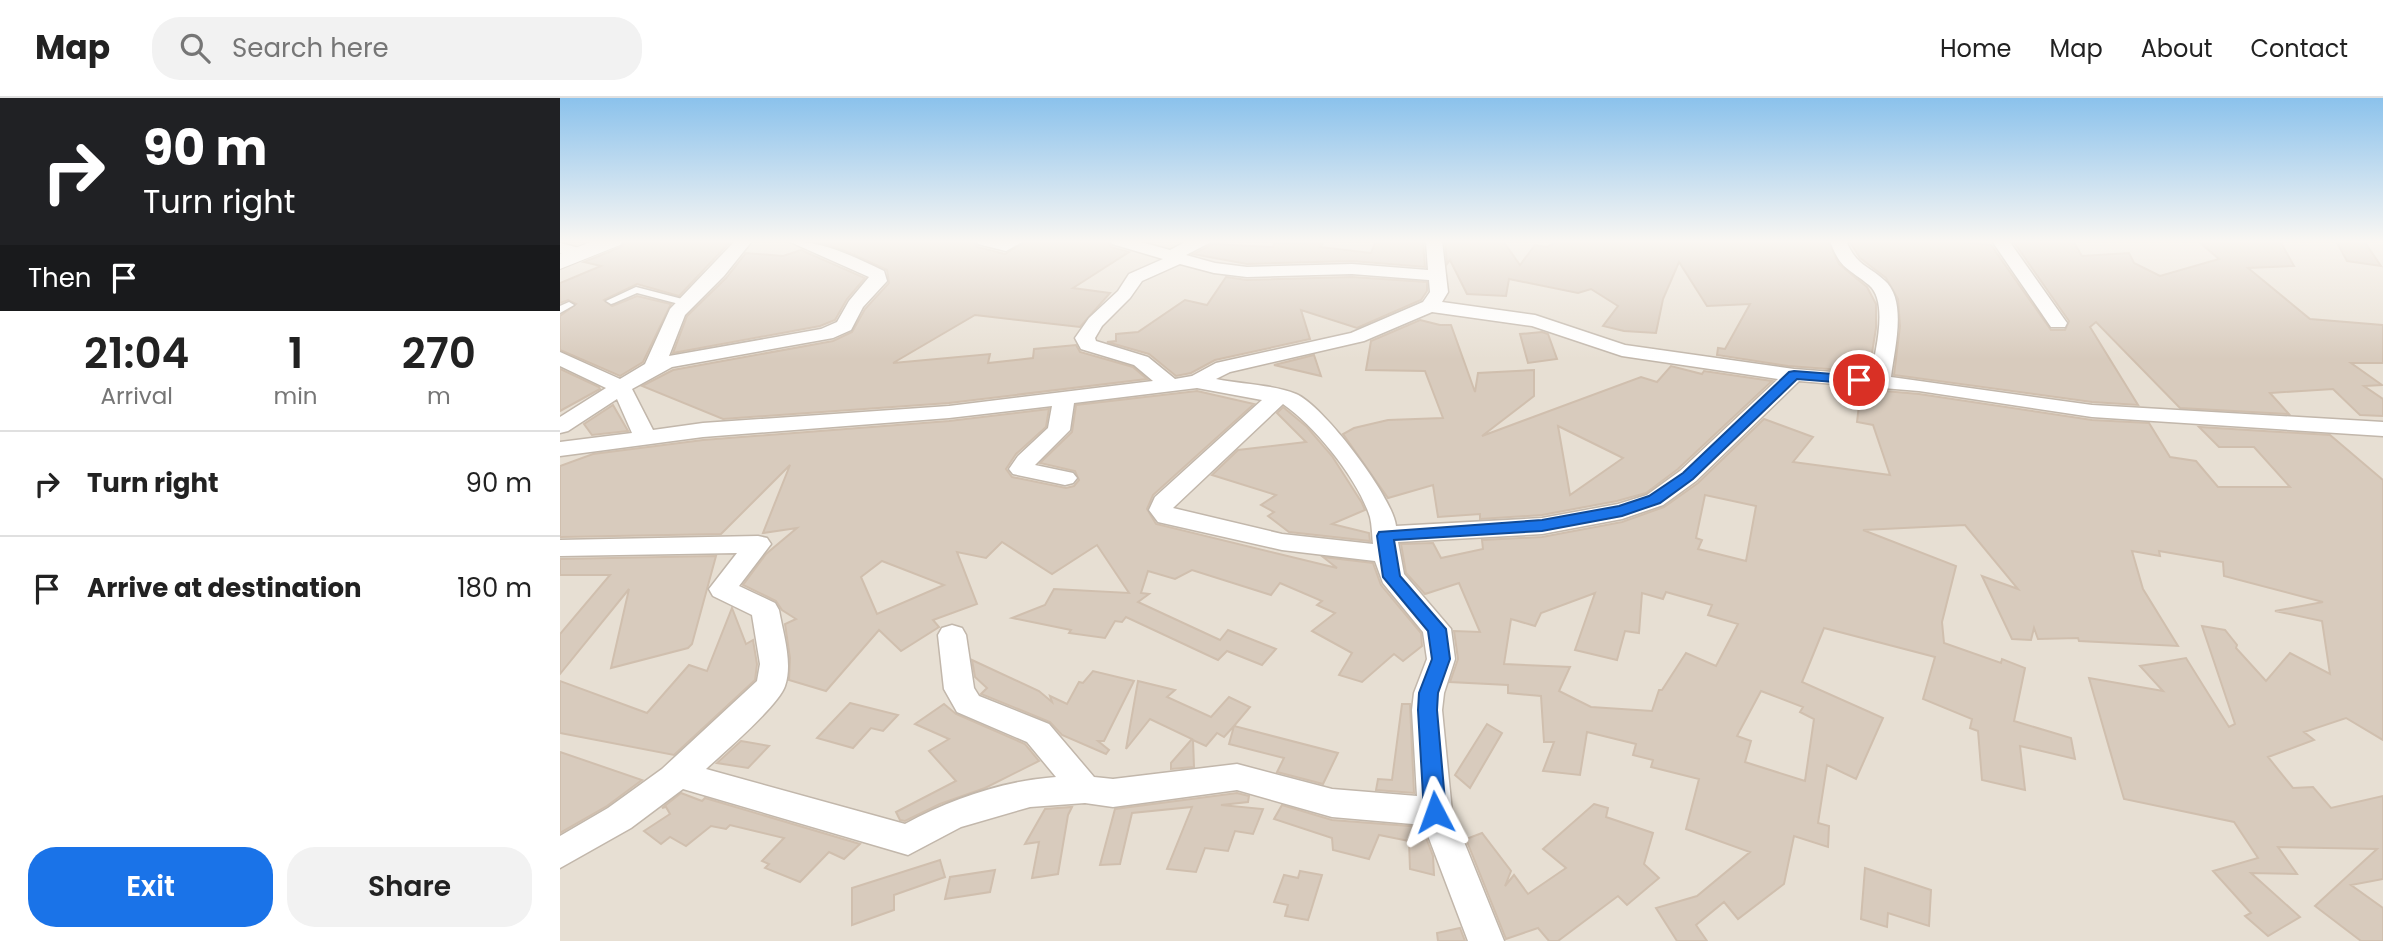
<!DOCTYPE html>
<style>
:root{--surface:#fff;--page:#f2f2f2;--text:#222;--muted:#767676;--line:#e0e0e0;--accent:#1a73e8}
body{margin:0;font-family:Poppins,sans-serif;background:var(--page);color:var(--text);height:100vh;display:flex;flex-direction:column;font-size:26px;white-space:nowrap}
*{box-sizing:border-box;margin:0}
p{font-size:23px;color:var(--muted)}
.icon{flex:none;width:38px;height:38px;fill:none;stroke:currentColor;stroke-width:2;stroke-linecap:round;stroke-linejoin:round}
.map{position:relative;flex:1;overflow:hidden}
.side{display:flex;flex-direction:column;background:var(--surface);width:560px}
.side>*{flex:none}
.hud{background:#202124;color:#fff;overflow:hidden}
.pin{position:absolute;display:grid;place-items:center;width:60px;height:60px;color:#fff;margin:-30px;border:4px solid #fff;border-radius:50%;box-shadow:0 2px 7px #0007}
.me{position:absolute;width:77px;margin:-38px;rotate:356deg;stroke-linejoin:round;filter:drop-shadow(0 0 5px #0008)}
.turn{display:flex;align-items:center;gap:24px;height:147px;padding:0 28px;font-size:32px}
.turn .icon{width:91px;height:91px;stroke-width:2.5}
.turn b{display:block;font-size:49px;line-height:60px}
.then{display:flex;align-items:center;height:66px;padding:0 28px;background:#0003;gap:14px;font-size:26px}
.eta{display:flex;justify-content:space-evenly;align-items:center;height:119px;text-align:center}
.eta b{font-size:42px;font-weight:600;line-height:49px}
.primary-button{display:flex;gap:14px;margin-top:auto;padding:14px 28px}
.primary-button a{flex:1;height:80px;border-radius:28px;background:var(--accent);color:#fff;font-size:28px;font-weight:600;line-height:80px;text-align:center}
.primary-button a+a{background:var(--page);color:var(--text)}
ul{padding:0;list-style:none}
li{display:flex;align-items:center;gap:21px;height:105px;padding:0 28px;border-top:2px solid var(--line)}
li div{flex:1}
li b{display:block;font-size:26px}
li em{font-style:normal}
header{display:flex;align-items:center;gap:42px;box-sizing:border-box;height:98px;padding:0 35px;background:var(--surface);border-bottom:2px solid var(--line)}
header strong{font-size:33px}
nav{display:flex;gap:38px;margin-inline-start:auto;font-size:24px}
.search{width:490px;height:63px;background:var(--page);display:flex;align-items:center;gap:18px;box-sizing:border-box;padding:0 24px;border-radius:28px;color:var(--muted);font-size:26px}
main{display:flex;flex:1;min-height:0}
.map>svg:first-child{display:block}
.residential{fill:#e7dfd3}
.building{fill:#d8cbbd;stroke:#d0bfae;stroke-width:2;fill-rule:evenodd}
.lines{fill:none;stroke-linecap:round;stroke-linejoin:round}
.service-casing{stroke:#c2b7ab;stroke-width:3}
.minor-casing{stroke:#c2b7ab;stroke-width:3}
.tertiary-casing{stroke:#c2b7ab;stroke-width:2}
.service{fill:#fff;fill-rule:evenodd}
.minor{fill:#fff;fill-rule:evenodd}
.tertiary{fill:#fff;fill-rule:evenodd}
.route{fill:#1a73e8;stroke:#114b97;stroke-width:2}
</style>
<header>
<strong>Map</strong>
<div class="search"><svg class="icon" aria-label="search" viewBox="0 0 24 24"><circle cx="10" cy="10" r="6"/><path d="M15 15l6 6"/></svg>Search here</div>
<nav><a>Home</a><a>Map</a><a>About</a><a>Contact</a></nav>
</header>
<main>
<section class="side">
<div class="hud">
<div class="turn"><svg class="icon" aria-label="right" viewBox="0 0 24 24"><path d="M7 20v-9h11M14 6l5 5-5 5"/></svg><div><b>90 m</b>Turn right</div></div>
<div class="then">Then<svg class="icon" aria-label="arrive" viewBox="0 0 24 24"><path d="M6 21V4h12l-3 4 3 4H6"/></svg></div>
</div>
<div class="eta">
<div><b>21:04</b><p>Arrival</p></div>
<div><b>1</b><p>min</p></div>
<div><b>270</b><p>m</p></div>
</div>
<ul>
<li><svg class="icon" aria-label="right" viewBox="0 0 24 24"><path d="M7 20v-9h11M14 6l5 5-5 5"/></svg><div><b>Turn right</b></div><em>90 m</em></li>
<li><svg class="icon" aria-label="arrive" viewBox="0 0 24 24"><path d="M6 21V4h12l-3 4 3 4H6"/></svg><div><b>Arrive at destination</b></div><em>180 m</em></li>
</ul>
<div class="primary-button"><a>Exit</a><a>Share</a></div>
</section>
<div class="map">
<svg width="1823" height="843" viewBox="0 0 1823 843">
<rect width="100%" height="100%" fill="#f3eee5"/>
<!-- residential -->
<rect class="residential" x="0" y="143" width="1823" height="700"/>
<!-- building -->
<g class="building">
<path d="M65,143H171L119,198L77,186L44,202L52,208L77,198L111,206L83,264L60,278L0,252V218L16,206L8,202L0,205V185L41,168L24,164L61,149Z"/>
<path d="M262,143H414L417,149L445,156L467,143H548L551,149L569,154L513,190L550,195L520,229L415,217L333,265L430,256L428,265L473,260L474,251L516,247L520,254L573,269L587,281L389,305L163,321L82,288L113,272L273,243L292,234L305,211L329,185L327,172L290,155L259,144Z"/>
<path d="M816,143H863L865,169L792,163L687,166L633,156L653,146L713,149L714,145L764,144L760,149L811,155Z"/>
<path d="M885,143H943L960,167L975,147L987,149L998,143H1268L1279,166L1307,189L1316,206V230L1309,274L1228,268L1157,257L1158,250L1165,251L1190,206L1147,208L1119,164L1103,201L1096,235L1064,233L1043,228L1058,208L1031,191L1018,195L949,181L946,198L907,196L890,162L887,166Z"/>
<path d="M1289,143H1389L1431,147L1491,232H1505L1509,223L1453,143H1513L1522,158L1569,155L1574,165L1600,178L1659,161L1638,143H1720L1734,168L1688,170L1750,221L1823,227V265H1791L1822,287L1804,288L1823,301V318L1800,317L1773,291L1710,295L1729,316L1620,310L1536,224L1530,229L1578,307L1532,304L1334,277L1340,228L1338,201L1326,180L1300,160Z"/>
<path d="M1776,143H1804L1821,168L1787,163Z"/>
<path d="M241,152L305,180L287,201L275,222L260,228L113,255L127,218L166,180L186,155L223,158Z"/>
<path d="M666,179L687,182L792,179L867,184V193L861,202L797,230L741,212L750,241L655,262L631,275L616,278L589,256L547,244L556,243V236L578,234L625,202L647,207Z"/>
<path d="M860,222L880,227H891L915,294L918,275L974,272V298L922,338L1081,279L1097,284L1111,268L1142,276L1144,273L1212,283L1118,371L1086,395L1057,403L982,417L920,421V416L878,419L873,387L828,400L783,336L794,330L828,322L883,320L865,273L806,272L811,243ZM998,328L1063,360L1010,397Z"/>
<path d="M982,234L988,236L997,261L968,265L960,236Z"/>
<path d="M754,257L761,278L714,267Z"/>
<path d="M0,271L39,289L40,291L0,313Z"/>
<path d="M1301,291L1359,296L1532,322L1589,325L1610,359L1636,363L1658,389H1730L1694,349H1659L1639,329L1770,337L1823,382V642L1786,620L1744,634L1754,642L1708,659L1733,690L1753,689L1771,710L1823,698V781L1791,787L1823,810V843H1801L1755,808L1817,751L1718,749L1737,776L1691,775L1740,819L1708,838L1685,818L1691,815L1653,773L1698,760L1674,724L1564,701L1529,580L1603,593L1580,568L1626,560L1669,629L1675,626L1642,528L1665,532L1677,547L1676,550L1706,583L1730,555L1770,576L1762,523L1715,513L1763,504L1664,478L1663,464L1599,453L1600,458L1572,453L1583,491L1618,548L1519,543L1518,540L1478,541L1474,530L1471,542L1452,541L1422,478L1458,491L1405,427L1303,432L1396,468L1382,524L1384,545L1441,565L1442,561L1465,570L1454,623L1511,640L1515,661L1460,648L1465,692L1422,682L1418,633L1410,630L1412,621L1363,601L1375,559L1264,530L1242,584L1323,620L1296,681L1267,667L1258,725L1269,728L1268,749L1234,738L1224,786L1178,821L1164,804L1136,827L1147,843H1117L1096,810L1137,798L1190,754L1126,731L1139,681L1091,669L1093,662L1073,657L1076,646L1027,634L1020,677L983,673L994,644H984L981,598L948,595V587L890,584L898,561L894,533L920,534L899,485L865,496L846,475L841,446L873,445L881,460L923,451L922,442L982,439L1062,424L1104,409L1138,385L1204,321L1253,339L1233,364L1330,377L1313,327L1297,324ZM1145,397L1196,408L1186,463L1138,451L1142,442L1136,440ZM1106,494L1152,507L1148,517L1178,526L1156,568L1126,555L1102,592H1099L1092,613L1031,609L999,593L1010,569L944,566L951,521L975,528L981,515L1035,495L1015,552L1057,562L1065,533L1079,535L1082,495L1103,501ZM1201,593L1243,609L1240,614L1254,621L1245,683L1185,664L1191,643L1177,638Z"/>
<path d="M637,293L694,306L593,397L587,411L596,426L777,470L763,459L813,465L821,487L861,535L862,548L843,563L834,556L802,584L779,577L792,555L752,533L775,515L757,507L762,503L720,485L711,497L632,472L615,481L588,473L581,495L589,496L578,504L660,542L668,532L716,551L702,567L667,553L658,562L566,519L562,524L555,523L545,540L509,535L511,532L452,520L485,507L494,491L569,495L537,447L492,476L442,444L426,460L397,454L417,506L373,522L379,529L341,553L319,532L266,593L229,582L230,560L225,526L236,521L222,512L216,503L183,487L206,456L237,430L203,435L230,367L161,436L0,439V368L33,356L143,342L389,323L489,311L486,329L456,356L446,371L452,379L506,390L514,388L519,382L515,373L480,365L512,334L516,307ZM322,463L384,487L317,516L301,479Z"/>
<path d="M53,307L68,333L32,337L24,326Z"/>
<path d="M723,309L747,329L772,358L802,405L805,412L772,426L809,435L810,443L729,434L708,418L714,414L701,407L716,397L652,377L678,352L746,344L717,315Z"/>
<path d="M156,458L132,546L128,550L51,570L69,491L0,576V536L50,477H0V461Z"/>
<path d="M172,510L186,546L193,542L197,566L195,582L114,657L0,635V583L87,615L129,567L147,573Z"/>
<path d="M412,562L479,593L492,604L490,598L507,606L519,584L523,585L533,573L574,583L544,643H538L549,652L546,656L502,637L490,624L421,596L427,590L415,579Z"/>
<path d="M578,583L615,592L607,599L651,619L669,599L690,609L674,628L778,655L763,686L717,674L724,660L669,646L674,628L664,639L657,635L646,648L633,642L634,669L611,671V665L632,641L590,621L566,651Z"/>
<path d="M290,605L338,617L323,633L311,630L293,650L257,640Z"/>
<path d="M384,606L396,616L465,646L479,663L425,690L380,706L345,723L340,722L336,714L396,683L369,653L389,641L355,626Z"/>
<path d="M842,606H850L854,695L816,692L818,681L832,682Z"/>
<path d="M927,626L942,635L910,690L895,677Z"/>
<path d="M181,643L209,648L188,670L157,665Z"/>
<path d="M0,654L82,682L47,708L0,735Z"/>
<path d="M121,695L142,703L145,700L300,746L284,761L269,754L240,784L205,770L209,766L202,763L224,740L170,727L166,731L151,728L126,748L110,739L101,746L84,733L110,716L106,709L102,710Z"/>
<path d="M677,695L689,698L688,704L661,707L703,711L693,736L675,733L668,753L645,750L636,774L607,771L632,709L572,715L560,766L540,767L555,711Z"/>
<path d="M1034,706L1048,710L1046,719L1093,735L1084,766L1099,780L1067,807L1058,798L998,843H989L978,830L946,841L906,741L922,735L951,773L945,788L954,777L968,796L1006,770L983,751Z"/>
<path d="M722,707L772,722L862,729L873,758L874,777L850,771L849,743L819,737L809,761L773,752L772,740L714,721Z"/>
<path d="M512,709L508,717L498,776L472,780L479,744L465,746L485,711Z"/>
<path d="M380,762L385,779L334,797V812L292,827V790Z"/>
<path d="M1305,770L1371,792L1369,828L1328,815L1327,829L1301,821Z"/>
<path d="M435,772L430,794L385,801L390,779Z"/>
<path d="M740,773L762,777L748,822L725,818L728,807L714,804L724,777L738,780Z"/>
<path d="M900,830L905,843H878L877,835Z"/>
</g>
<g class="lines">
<!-- service casing -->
<g class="service-casing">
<g id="service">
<path d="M76,189L130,203L132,205L127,208L77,195L54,205L51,206L46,203Z"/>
<path d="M9,204L14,207L0,215V208Z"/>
</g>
</g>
<!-- minor casing -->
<g class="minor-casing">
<g id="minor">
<path d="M175,143H192L164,178L125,217L109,258L261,231L277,224L289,203L309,179L228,143C263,143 293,158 324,173L327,183L303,209L291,232L273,240L112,269L72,291L93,332L143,325L389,308L593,283L574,267L521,251L515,240L529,220L558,193L569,176L603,161L552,146L550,143H577L610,152L627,143H653L626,157L655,165L687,169L792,166L868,172L866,143H882L888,194L882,204L975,217L1065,247L1234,271L1311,277C1315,254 1329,204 1309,187C1287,169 1281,172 1270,143H1286C1297,168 1306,166 1324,182C1348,202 1334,252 1331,279L1532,307L1823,324V338L1532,319L1359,293L1239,283L1136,383L1103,407L1062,421L982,436L838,444L844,476L891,531L895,561L884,595L882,612L892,714L944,843H908L864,727L772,719L677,692L553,709L525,705L470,709L401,729L348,757L123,691L71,730L0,770V738L48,710L102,671L197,583L200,566L192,517L153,498L149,491L177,455L0,458V442L198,438L207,440L211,446L179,488L215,505L219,512C223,535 233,565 225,588C219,607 163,655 146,671L345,726C391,701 443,683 496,679L467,644L397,614L384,591L378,537L382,530L392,527L402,530L406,537L414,590L419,598L489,626L534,679L553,681L677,666L772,691L857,698L852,612L854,595L867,561L863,534L823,485L815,463L722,452L598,424L589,412L595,399L702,302L637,290L514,305L510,332L475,367L513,375L517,380L513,385L505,387L453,376L449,371L458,358L488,330L492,308L389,320L143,339L0,358V344L72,335L57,301L8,333L0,335V319L46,290L0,268V254L60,281L85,266L110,211ZM620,166L654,175L687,179L792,176L869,182L870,194L863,204L791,235L656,265L632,278L615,281L588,259L536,243L535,240L542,228L570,200L582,183ZM872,214L972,228L1062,258L1218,281L1120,373L1087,397L1058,406L982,420L836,428C833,399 763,307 736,296C715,287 680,286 656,281L670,274L804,243ZM723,306C755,328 798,381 810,419C812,427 812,437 813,446L722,436L613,410Z"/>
<path d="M416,143H464L446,153L418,146Z"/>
<path d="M1432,143H1449L1507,225L1505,229H1491Z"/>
<path d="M0,145L27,152L29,156L21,161L0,155Z"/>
</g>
</g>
<!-- tertiary casing -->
<g class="tertiary-casing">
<path id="tertiary" d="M33,143H63L60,147L0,171V156Z"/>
</g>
<!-- service -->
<use href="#service" class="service"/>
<!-- minor -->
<use href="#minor" class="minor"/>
<!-- tertiary -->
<use href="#tertiary" class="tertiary"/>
</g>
<!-- sky -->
<linearGradient id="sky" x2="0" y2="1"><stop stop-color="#8bc2ec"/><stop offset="0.55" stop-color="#faf7f3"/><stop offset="1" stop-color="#faf7f3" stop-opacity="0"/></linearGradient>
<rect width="1823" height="261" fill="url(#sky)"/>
<!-- route -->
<path class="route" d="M1234,273L1299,278L1305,282L1299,286L1237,281L1133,381L1100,405L1062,418L982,433L834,442L840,478L886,531L890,561L878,595L877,612L886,714L882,721L875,723L867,721L864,714L858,612L859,595L872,561L868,533L823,479L817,438L819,434L982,422L1059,408L1089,398L1123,375L1229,274Z"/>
</svg>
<div class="pin" style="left:1299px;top:282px;background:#d93025"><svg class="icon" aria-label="arrive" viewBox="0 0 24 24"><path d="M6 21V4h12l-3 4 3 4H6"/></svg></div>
<svg class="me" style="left:875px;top:714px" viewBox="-20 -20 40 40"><path d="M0-17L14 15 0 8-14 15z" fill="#1a73e8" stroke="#fff" stroke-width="4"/></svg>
</div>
</main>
